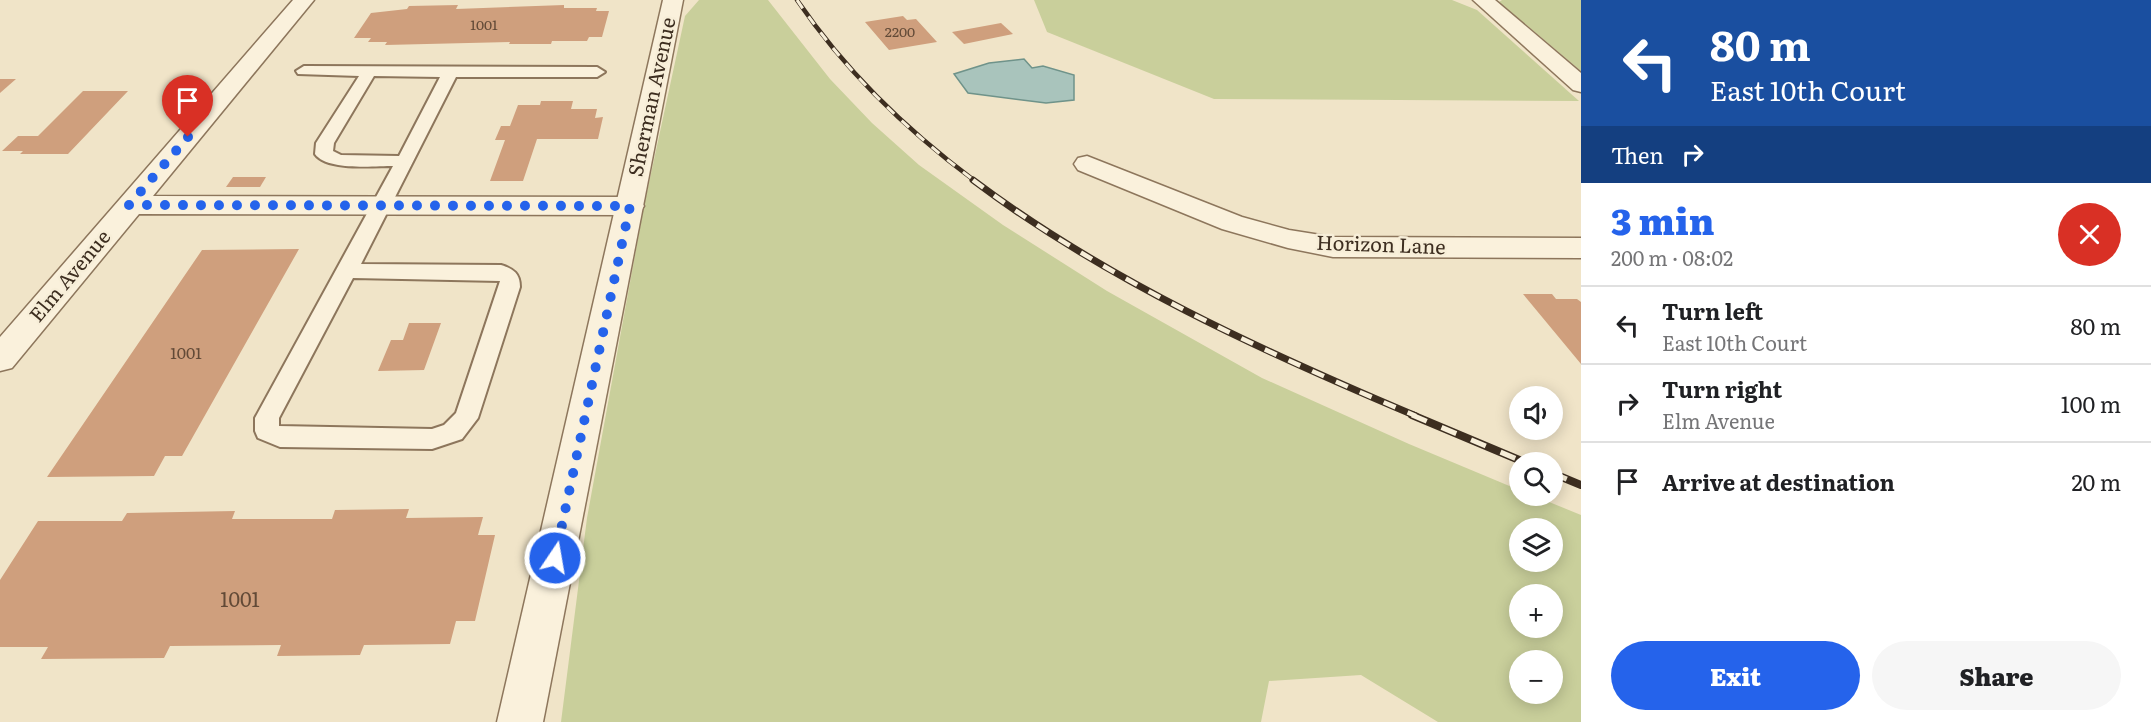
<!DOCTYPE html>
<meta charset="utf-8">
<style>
:root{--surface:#fff;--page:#f6f6f6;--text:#202124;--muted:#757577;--line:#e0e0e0;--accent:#2563eb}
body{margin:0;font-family:Literata,serif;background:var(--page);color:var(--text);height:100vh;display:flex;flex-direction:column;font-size:22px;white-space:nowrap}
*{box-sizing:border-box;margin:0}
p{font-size:20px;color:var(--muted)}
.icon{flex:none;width:33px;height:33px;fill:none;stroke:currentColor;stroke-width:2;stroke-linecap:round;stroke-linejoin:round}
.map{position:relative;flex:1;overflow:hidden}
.details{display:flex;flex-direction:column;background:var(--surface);width:570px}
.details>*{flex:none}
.top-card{background:#1a4fa0;color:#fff;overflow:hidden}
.tools{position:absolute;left:1509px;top:386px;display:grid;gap:12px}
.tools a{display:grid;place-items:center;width:54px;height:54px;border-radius:50%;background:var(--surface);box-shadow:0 3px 15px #0003;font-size:30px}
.pin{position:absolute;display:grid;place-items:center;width:51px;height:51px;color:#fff;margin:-62px -26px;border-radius:50% 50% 50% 0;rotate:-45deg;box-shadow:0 0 6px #0007}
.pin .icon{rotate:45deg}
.me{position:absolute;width:66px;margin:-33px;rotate:12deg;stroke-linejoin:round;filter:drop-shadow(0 0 4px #0008)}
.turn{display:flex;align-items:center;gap:21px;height:126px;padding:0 30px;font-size:27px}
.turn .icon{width:78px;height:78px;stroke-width:2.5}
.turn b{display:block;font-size:42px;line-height:51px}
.then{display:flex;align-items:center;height:57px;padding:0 30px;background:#0003;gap:12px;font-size:22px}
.round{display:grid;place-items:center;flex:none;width:63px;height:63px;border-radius:32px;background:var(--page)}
.summary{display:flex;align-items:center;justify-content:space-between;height:102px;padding:0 30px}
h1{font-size:36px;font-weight:800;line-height:45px;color:var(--accent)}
.primary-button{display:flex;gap:12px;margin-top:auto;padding:12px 30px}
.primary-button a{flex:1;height:69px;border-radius:36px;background:var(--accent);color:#fff;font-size:24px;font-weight:800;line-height:69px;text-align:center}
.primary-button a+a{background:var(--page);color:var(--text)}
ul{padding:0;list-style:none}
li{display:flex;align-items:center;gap:18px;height:78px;padding:0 30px;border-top:2px solid var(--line)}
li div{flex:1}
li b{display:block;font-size:22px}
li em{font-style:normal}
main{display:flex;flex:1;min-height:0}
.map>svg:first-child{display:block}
.green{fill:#c9cf9b;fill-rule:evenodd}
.water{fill:#a9c4bc;stroke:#6f938a;stroke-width:1.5}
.building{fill:#cf9f7d}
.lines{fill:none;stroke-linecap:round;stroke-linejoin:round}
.service-casing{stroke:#8d765c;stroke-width:4}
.minor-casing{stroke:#8d765c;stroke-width:3}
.tertiary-casing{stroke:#8d765c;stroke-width:3}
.service{fill:#faf1dc;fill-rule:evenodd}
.minor{fill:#faf1dc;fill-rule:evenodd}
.tertiary{fill:#faf1dc;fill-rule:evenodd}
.rail-far2-casing{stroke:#3d2e20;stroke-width:4.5}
.rail-far1-casing{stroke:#3d2e20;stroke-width:7}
.rail-casing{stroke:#3d2e20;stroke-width:8}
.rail-far2{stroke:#f7eed8;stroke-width:3;stroke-dasharray:10;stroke-linecap:butt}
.rail-far1{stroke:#f7eed8;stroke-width:4.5;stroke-dasharray:13;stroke-linecap:butt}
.rail{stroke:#f7eed8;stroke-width:5;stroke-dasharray:16;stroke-linecap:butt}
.route{stroke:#2563eb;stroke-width:10;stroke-dasharray:0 18}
.labels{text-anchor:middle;stroke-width:5;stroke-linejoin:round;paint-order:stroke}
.far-number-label{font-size:14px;fill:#624a37}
.number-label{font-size:16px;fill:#624a37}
.street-label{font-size:20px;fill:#3d2e20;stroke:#f7eed8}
.near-number-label{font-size:20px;fill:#624a37}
</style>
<main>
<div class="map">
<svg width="1581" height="722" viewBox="0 0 1581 722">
<rect width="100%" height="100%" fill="#f0e4c8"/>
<!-- green -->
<g class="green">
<path d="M699,0H768L830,79L872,123L919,165L1003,225L1107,291L1262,378L1409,444L1519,490L1520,495H1532L1581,515V722H1438L1361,675L1269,681L1261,722H561L587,518L644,206L685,16ZM1520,528H1552V561H1520ZM1520,594H1552V627H1520ZM1520,660H1552V693H1520Z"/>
<path d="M1034,0H1452L1477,10L1579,101L1214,99L1047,32Z"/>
<path d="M1502,0H1581V71L1499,2Z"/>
</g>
<!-- water -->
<path class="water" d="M1024,59L1032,68L1043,66L1074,75V100L1046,103L968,93L954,74L989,63Z"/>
<!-- building -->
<g class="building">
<path d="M458,5L456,9L564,5V8H597L596,11H609L602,37H589L587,41H552L551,44H509L510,42L385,45L387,42H368L371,38H354L371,13L407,9L409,6Z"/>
<path d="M903,16L907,20L916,19L937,42L889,50L865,22Z"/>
<path d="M1001,23L1013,34L964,44L952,32Z"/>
<path d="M0,79H16L0,93Z"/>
<path d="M83,91H128L68,154H20L23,151H2L18,136H38Z"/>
<path d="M541,101H573L571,109H597L595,118L603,117L598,139H537L523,181H490L505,140H495L501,126H510L518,105H540Z"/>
<path d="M233,177H266L260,187H226Z"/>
<path d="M299,249L182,456H165L154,476L47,477L202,250Z"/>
<path d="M1523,294H1552L1556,299H1577L1581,302V364Z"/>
<path d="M409,323H441L424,370L378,371L391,340H403Z"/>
<path d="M409,509L406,518L483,517L478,535H495L475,621H456L450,644L364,645L360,655L277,656L281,645L170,646L164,658L41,659L48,647H0V580L38,521H122L127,513L235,511L232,519H332L335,510Z"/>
</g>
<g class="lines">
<!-- service casing -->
<g class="service-casing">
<path id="service" d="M304,66L597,67L605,72L597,77H456L361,264L501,265C514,269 520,274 520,287L478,418L462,439L432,449L280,447L258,438L255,431V418L393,166C374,166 327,171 315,154L316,143L359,76L298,74L296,71ZM374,76L440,77L399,156L341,155L333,151L334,143ZM353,278L500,281L456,413L444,425L432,429L279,426V418Z"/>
</g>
<!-- minor casing -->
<g class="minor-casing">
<g id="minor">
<path d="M293,0H314L153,196L630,197L640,200L644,206L640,212L630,215L139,214L12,368L0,371V337Z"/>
<path d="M1473,0H1495L1581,73V92L1573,90Z"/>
<path d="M1087,156L1242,217L1289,230L1333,237L1581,238V258L1333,257L1288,248L1222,229L1078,170L1074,164L1078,158Z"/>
</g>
</g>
<!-- tertiary casing -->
<g class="tertiary-casing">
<path id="tertiary" d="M663,0H683L543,722H497Z"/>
</g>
<!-- service -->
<use href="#service" class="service"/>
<!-- minor -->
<use href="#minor" class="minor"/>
<!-- tertiary -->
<use href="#tertiary" class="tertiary"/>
<!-- rail-far2 casing -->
<g class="rail-far2-casing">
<path id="rail-far2" d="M797,0C846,72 905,129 975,181"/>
</g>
<!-- rail-far1 casing -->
<g class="rail-far1-casing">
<path id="rail-far1" d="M973,180C1106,280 1262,351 1416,416"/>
</g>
<!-- rail casing -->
<g class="rail-casing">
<g id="rail">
<path d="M1412,415L1524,462"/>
<path d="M1552,473L1581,485"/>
</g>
</g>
<!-- rail-far2 -->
<use href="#rail-far2" class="rail-far2"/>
<!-- rail-far1 -->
<use href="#rail-far1" class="rail-far1"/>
<!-- rail -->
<use href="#rail" class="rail"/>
</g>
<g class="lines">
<!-- route -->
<path class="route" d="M188,137L129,205L630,206L555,558"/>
</g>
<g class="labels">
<!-- far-number labels -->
<g class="far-number-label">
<text x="484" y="30">1001</text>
<text x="900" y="37">2200</text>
</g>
<!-- number labels -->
<g class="number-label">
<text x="186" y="359">1001</text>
</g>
<!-- street labels -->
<g class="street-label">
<text transform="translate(652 97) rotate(-78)" y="7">Sherman Avenue</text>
<text transform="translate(1381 245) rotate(2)" y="7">Horizon Lane</text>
<text transform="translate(70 276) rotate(-50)" y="7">Elm Avenue</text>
</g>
<!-- near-number labels -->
<g class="near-number-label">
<text x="240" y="607">1001</text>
</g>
</g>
</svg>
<div class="tools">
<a><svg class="icon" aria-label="sound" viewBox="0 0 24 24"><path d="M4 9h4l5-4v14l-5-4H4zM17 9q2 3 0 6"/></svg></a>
<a><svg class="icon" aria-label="search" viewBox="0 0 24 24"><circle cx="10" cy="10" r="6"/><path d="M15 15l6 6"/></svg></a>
<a><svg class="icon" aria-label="layers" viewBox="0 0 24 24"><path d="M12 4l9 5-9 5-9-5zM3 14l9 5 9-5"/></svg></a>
<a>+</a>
<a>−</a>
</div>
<div class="pin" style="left:188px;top:137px;background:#d93025"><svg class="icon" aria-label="arrive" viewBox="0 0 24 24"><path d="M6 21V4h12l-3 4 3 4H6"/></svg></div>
<svg class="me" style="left:555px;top:558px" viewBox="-20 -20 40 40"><circle r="17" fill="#2563eb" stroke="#fff" stroke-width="3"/><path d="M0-11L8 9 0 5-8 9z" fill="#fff"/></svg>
</div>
<section class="details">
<div class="top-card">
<div class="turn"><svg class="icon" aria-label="left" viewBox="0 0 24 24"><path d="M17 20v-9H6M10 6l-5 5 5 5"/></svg><div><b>80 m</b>East 10th Court</div></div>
<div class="then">Then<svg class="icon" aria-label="right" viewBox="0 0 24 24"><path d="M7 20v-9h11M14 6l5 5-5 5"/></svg></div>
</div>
<div class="summary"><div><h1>3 min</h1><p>200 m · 08:02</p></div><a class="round" style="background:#d93025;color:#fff"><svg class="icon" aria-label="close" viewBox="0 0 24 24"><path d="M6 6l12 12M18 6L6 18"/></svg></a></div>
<ul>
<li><svg class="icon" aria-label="left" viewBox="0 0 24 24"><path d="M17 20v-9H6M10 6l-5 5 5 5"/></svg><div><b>Turn left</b><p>East 10th Court</p></div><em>80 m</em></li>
<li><svg class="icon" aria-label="right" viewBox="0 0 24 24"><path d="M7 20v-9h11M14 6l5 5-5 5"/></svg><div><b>Turn right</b><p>Elm Avenue</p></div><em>100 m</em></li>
<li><svg class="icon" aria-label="arrive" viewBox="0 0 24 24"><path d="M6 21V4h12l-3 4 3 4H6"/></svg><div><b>Arrive at destination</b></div><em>20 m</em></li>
</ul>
<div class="primary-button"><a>Exit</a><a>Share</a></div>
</section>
</main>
